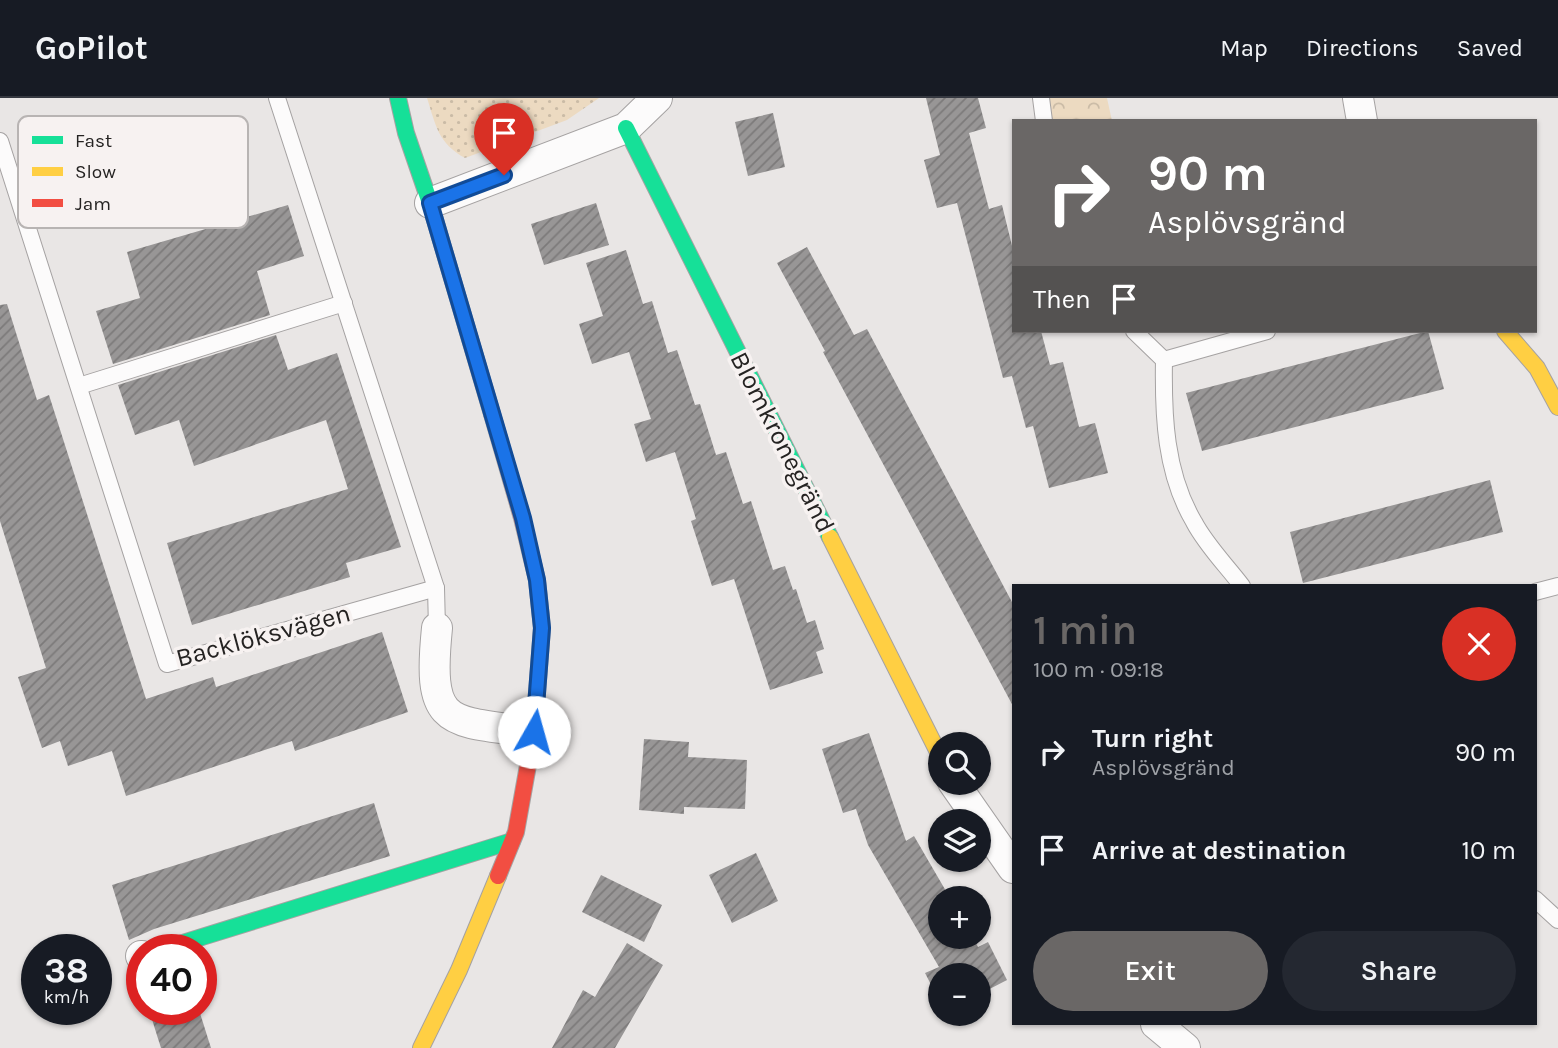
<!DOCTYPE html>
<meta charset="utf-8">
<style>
:root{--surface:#171b24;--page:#242831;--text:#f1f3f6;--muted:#9ea1a6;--line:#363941;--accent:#6a6766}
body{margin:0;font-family:Karla,sans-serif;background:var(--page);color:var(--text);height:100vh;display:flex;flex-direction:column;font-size:26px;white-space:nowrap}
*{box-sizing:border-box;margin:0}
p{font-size:23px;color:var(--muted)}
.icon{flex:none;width:38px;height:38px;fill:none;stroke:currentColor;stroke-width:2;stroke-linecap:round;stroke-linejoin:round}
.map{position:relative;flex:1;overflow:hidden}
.panel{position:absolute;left:1012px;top:486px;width:525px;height:441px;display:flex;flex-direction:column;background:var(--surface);border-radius:0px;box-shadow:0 2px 5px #0004}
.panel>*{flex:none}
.hud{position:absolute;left:1012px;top:21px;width:525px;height:214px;border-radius:0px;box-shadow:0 2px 5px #0004;background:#6a6766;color:#fff;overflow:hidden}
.tools{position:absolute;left:928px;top:634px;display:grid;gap:14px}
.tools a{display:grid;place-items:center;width:63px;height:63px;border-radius:50%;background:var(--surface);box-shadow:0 2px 5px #0004;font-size:35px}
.speed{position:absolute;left:21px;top:836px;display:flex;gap:14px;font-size:35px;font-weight:700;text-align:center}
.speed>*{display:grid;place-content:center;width:91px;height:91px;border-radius:50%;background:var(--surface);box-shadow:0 2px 5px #0004;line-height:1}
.speed small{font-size:18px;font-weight:400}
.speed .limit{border:10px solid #d22;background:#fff;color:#111}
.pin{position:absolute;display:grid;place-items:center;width:60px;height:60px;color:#fff;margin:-72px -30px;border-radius:50% 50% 50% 0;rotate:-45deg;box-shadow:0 0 7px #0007}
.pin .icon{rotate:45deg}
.me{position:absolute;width:77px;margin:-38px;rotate:7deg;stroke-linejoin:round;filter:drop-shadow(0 0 5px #0008)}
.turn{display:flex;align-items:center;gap:24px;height:147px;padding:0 21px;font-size:32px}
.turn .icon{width:91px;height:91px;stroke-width:2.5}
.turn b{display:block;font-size:49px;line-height:60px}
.then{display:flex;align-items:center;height:66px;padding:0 21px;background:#0003;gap:14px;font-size:26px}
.round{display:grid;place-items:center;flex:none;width:74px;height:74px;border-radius:37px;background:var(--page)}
.overview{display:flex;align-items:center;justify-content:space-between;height:119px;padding:0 21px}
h1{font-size:42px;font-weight:600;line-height:52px;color:var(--accent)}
.cta{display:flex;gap:14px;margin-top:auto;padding:14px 21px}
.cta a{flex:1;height:80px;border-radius:42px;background:var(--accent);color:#fff;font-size:28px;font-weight:600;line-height:80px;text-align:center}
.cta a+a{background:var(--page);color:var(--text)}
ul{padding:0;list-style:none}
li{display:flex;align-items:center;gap:21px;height:98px;padding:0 21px}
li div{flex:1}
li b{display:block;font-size:26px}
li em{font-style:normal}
header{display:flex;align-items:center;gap:42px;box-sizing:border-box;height:98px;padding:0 35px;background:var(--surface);border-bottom:2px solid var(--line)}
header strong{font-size:33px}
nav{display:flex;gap:38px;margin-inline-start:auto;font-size:24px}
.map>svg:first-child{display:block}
.grass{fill:url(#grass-dots)}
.park{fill:url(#park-crowns)}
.building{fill:url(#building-hatch)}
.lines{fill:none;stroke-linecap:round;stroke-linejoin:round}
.lane-casing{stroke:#a5a2a2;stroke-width:18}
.street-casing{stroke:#a5a2a2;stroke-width:32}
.fast-casing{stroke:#a5a2a2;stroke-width:18}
.slow-casing{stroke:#a5a2a2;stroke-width:18}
.jam-casing{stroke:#a5a2a2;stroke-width:18}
.lane{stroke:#fcfbfb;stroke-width:16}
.street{stroke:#fcfbfb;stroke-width:30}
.fast{stroke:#16e098;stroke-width:16}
.slow{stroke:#ffcf43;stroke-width:16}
.jam{stroke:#f24e42;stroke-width:16}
.route-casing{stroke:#114b97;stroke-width:18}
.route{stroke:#1a73e8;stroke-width:12}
.labels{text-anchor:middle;stroke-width:7;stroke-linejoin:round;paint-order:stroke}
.street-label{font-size:26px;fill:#252322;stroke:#f7f2f1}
.key{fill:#f7f2f1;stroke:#b8b4b3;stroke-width:2}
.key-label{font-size:19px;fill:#252322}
</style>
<header>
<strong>GoPilot</strong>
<nav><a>Map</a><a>Directions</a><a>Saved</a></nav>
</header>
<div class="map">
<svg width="1558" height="950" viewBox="0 0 1558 950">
<defs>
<pattern id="grass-dots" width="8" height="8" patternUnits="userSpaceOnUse" patternTransform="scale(1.75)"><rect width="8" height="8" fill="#ecdac1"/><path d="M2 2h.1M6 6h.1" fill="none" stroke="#cabba6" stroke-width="1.8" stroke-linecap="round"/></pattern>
<pattern id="park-crowns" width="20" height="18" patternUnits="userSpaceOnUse" patternTransform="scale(1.75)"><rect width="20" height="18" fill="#ecdac1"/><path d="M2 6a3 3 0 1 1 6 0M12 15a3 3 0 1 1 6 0" fill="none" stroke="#cabba6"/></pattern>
<pattern id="building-hatch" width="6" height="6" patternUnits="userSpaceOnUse" patternTransform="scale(1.75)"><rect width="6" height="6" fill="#989696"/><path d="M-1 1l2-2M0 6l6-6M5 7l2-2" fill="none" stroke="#7c7a7a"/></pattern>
</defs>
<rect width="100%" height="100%" fill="#e9e6e5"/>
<!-- grass -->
<path class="grass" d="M427,0H599L567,22L465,60C438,45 436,28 427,0Z"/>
<!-- park -->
<path class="park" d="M1041,0H1107L1112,23H1044Z"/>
<!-- building -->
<g class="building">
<path d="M926,0H978L986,30L969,35L989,111L1002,107L1013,152V233H1041L1050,267L1063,264L1079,329L1095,325L1108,375L1049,390L1033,328L1026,330L1012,278L1003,280L957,105L937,110L924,62L940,57Z"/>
<path d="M773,15L785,69L748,78L735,24Z"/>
<path d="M596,105L609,147L544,167L531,126Z"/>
<path d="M288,107L304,158L257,173L270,217L113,266L96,213L140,200L127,154Z"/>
<path d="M807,149L854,237L867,231L1013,506V608L823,254L825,253L777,165Z"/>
<path d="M626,152L643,206L652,203L668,255L677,252L695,307L700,306L716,357L726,354L743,406L751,403L773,472L785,468L793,492L796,491L807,525L815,522L824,551L816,554L823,575L770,592L734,481L712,488L691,423L696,421L675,354L646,364L634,326L651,321L629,254L592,266L579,226L603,218L586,165Z"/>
<path d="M7,206L37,302L49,297L146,601L213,579L216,589L382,534L408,614L295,653L292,643L126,698L112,653L68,668L60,643L42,650L18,579L46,570L0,423V207Z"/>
<path d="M1428,233L1444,291L1202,353L1186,295Z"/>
<path d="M276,237L288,272L337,255L401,449L346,465L350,479L192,527L167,445L348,391L326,322L194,368L179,322L135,337L118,287Z"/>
<path d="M1490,382L1503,434L1303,485L1290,434Z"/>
<path d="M869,635L906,743L914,738L950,800H940V838H972L978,849L988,844L1007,882L978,897V877H940V904L925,875L939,869L868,747L856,711L843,715L822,651Z"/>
<path d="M644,641L689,644L688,659L747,662L745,711L684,709V716L639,712Z"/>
<path d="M374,705L390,758L154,831L129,842L112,787Z"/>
<path d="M756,755L778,803L732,825L709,777Z"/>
<path d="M601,777L662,807L644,844L582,814Z"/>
<path d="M627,845L663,867L615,950H552L583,892L595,899Z"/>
<path d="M149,912H199L211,950H161Z"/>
</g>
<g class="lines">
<!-- lane casing -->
<g class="lane-casing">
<g id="lane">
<path d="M277,0L436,490L437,530"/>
<path d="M1041,0L1044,23"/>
<path d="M0,43L167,566L436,490"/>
<path d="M1134,233L1164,262C1163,317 1165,375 1194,424C1206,447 1226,467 1242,488"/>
<path d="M1164,262L1267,233"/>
<path d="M79,288L344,205"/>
<path d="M1535,494L1558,488"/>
<path d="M1535,801L1558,822"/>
</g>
</g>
<!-- street casing -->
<g class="street-casing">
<g id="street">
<path d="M1358,0L1362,23"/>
<path d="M430,105L626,30L657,0"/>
<path d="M437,530C427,629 446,623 534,634"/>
<path d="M953,684L1013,770"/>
<path d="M141,858H142"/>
<path d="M1156,926L1185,950"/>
</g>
</g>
<!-- fast casing -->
<g class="fast-casing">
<g id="fast">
<path d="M398,0L406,35L430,105L492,316"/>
<path d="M626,30L830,439"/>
<path d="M160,852L512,743"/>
</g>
</g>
<!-- slow casing -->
<g class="slow-casing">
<g id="slow">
<path d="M1505,233L1537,270L1558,309"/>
<path d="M830,439L940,658"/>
<path d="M421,950L459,872L498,778"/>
</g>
</g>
<!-- jam casing -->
<g class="jam-casing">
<path id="jam" d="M492,316L522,420L537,482L542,530L534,634L516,734L498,778"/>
</g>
<!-- lane -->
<use href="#lane" class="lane"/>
<!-- street -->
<use href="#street" class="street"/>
<!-- fast -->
<use href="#fast" class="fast"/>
<!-- slow -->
<use href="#slow" class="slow"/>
<!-- jam -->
<use href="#jam" class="jam"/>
</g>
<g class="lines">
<!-- route casing -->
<g class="route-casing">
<path id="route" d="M504,77L430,105L523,420L537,482L542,530L534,634"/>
</g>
<!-- route -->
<use href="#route" class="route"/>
</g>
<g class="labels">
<!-- street labels -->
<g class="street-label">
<text transform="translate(783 344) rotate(63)" y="9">Blomkronegränd</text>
<text transform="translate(263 537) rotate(-15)" y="9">Backlöksvägen</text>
</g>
</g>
<!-- legend -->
<rect x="18" y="18" width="230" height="112" rx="10" class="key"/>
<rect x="32" y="38" width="31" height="8" fill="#16e098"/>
<rect x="32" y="69" width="31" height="9" fill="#ffcf43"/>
<rect x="32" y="101" width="31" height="8" fill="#f24e42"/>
<g class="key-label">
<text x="75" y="49">Fast</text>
<text x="75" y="80">Slow</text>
<text x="75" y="112">Jam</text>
</g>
</svg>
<div class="tools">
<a><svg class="icon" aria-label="search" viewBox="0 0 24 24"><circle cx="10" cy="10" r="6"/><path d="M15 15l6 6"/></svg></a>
<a><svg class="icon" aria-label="layers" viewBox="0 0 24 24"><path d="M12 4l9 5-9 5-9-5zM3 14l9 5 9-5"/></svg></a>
<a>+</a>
<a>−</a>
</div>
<div class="speed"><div>38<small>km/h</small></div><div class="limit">40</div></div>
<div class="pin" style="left:504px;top:77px;background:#d93025"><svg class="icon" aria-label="arrive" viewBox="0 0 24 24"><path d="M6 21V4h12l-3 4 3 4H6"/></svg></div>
<svg class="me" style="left:534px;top:634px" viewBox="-20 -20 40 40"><circle r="19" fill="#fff"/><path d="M0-13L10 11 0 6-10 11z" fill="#1a73e8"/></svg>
<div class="hud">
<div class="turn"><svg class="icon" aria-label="right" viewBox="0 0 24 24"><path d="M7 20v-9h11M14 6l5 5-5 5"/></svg><div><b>90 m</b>Asplövsgränd</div></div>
<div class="then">Then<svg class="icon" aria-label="arrive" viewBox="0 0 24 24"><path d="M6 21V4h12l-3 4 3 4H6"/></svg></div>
</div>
<section class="panel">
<div class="overview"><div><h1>1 min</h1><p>100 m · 09:18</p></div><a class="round" style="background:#d93025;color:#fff"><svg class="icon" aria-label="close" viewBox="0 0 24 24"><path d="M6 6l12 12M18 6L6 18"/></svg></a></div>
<ul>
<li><svg class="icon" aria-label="right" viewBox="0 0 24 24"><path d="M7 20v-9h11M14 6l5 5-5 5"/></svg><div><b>Turn right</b><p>Asplövsgränd</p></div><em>90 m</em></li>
<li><svg class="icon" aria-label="arrive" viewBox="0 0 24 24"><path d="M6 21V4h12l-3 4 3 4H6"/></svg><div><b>Arrive at destination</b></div><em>10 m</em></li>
</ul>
<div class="cta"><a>Exit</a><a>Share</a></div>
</section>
</div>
